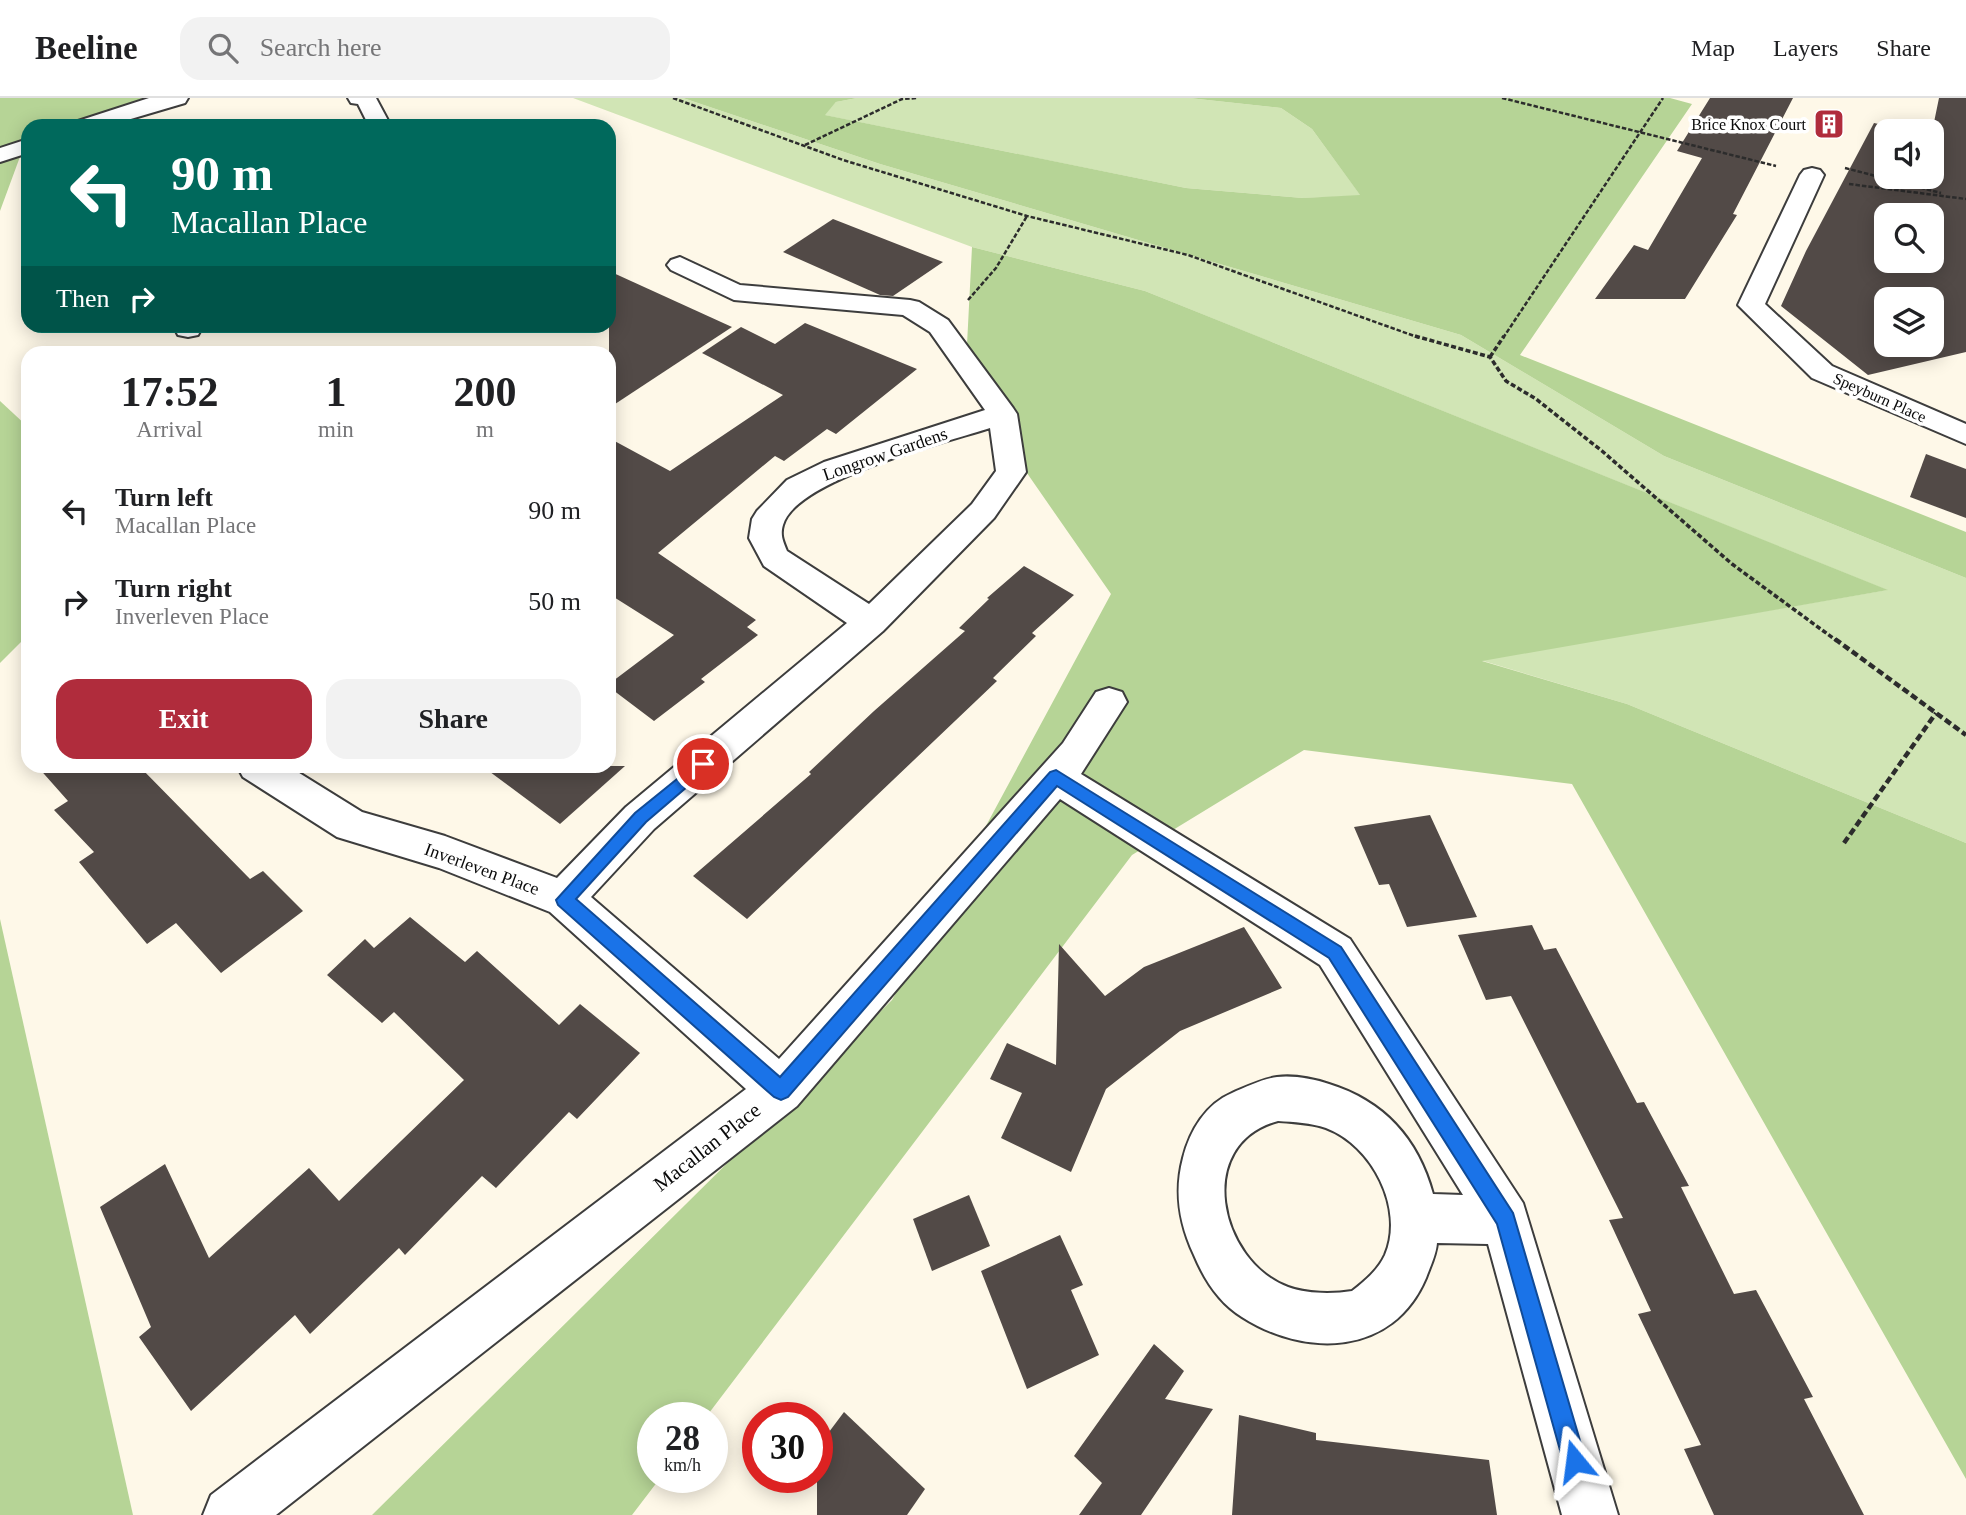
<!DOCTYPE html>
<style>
:root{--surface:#fff;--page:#f2f2f2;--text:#202124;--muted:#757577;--line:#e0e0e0;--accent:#b02c3c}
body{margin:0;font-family:"Times New Roman",serif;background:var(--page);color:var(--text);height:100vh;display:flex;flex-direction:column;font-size:26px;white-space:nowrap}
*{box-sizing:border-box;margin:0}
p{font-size:23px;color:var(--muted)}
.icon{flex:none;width:38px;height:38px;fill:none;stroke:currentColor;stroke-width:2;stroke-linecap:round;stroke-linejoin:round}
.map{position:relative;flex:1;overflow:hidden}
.drawer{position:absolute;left:21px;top:248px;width:595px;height:427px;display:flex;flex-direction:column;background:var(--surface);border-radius:21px;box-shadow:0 4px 18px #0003}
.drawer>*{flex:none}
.guide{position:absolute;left:21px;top:21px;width:595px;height:214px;border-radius:21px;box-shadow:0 4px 18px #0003;background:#00695c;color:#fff;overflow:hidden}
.fabs{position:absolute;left:1874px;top:21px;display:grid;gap:14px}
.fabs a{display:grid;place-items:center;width:70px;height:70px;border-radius:14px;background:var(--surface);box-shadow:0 4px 18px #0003;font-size:35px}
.speed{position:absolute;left:637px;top:1304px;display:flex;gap:14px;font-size:35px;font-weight:700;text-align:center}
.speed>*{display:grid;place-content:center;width:91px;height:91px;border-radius:50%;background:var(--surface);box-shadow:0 4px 18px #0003;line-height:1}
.speed small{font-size:18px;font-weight:400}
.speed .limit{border:10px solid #d22;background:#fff;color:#111}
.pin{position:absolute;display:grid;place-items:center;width:60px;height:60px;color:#fff;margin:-30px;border:4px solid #fff;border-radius:50%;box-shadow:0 2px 7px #0007}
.me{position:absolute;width:77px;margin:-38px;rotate:344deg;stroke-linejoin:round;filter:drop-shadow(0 0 5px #0008)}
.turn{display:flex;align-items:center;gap:24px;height:147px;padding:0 35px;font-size:32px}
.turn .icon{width:91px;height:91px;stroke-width:2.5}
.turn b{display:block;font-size:49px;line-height:60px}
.then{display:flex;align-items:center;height:66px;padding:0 35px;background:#0003;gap:14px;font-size:26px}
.eta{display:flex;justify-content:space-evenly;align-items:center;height:119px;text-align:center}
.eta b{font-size:42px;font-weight:700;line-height:49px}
.button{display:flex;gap:14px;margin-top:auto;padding:14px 35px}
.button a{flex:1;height:80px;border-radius:21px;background:var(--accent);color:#fff;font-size:28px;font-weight:700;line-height:80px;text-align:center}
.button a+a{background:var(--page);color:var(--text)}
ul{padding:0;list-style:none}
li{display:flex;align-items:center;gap:21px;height:91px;padding:0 35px}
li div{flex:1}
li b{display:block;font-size:26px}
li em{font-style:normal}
header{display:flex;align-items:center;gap:42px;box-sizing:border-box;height:98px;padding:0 35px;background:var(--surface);border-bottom:2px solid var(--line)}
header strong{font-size:33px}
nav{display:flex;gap:38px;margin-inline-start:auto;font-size:24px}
.search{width:490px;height:63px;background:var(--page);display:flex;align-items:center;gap:18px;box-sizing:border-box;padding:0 24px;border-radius:21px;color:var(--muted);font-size:26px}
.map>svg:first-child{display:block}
.green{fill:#d1e5b5}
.forest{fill:#b6d496}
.building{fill:#524a47;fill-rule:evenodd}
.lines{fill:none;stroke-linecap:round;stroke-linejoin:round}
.minor-casing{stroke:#3d3d3d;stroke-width:4}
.path-far2{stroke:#2c2c2c;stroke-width:2.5;stroke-dasharray:4.5 2;stroke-linecap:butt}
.path-far1{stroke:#2c2c2c;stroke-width:3.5;stroke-dasharray:5 2.5;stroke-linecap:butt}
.path{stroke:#2c2c2c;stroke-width:4.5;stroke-dasharray:7 3.5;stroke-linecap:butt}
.minor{fill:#fff;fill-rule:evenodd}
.route{fill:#1a73e8;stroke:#114b97;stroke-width:2}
.labels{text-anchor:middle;stroke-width:7;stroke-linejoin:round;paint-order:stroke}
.far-poi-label{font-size:16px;fill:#0a0a0a;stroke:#fff;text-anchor:end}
.far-street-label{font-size:16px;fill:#0a0a0a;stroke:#fff}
.street-label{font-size:18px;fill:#0a0a0a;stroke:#fff}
.near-street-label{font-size:21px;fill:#0a0a0a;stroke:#fff}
</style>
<header>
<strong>Beeline</strong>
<div class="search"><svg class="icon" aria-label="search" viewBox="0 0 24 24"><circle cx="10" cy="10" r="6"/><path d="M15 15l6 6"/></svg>Search here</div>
<nav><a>Map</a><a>Layers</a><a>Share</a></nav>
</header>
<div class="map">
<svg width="1966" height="1417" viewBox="0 0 1966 1417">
<rect width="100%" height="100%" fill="#fef8e8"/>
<!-- green -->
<g class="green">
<path d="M573,0H683L880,66L1461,237L1664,358L1966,480V745L1627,606L1480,562L1887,492L1145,193L972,149Z"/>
<path d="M857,0H1189L1281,10L1312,31L1361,98L1303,100L1186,90L824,17L836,4Z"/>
</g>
<!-- forest -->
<g class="forest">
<path d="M0,0H148L84,28H28V52L21,56L0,113Z"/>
<path d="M683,0H857L836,4L825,17L1186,90L1303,100L1360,97L1312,31L1281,10L1189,0H1670L1692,6L1520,257L1966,434V480L1664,358L1461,237L880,66Z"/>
<path d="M972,149L1145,193L1888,492L1482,563L1627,606L1966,745V1381L1572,686L1304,652L1132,757L706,1319L653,1320V1379H661L632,1417H372L892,902L1111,496L965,286Z"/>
<path d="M0,303L28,329V537L0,565Z"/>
<path d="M0,821L133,1417H0Z"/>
</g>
<!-- building -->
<g class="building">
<path d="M1710,0H1793L1733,116L1737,117L1685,201H1595L1634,147L1648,152L1702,60L1677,53Z"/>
<path d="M1939,0H1966V254L1868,277L1781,208L1806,153L1874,25L1910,33H1886V79H1932V34ZM1886,117H1932V163H1886ZM1886,201H1932V247H1886Z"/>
<path d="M833,121L943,164L893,198L880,197L783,154Z"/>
<path d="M609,173L732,229L609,310Z"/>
<path d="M805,225L917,271L836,336L827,331L784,363L775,358L658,455L756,522L747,529L758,537L701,581L705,584L654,623L609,589V586L674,537L609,496V340L670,373L783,297L702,255L741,229L775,246Z"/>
<path d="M1926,356L1966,371V420L1910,399Z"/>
<path d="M1024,468L1074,497L1032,535L1036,538L993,580L997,583L747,821L693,778L811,676L809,674L874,613L965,533L959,530L989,501L987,500Z"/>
<path d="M37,668H139L250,781L263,773L303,813L221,875L176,825L147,846L79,764L94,754L54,712L68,703Z"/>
<path d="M482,668H625L560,726Z"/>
<path d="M1430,717L1477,819L1407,829L1389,786L1379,787L1354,729Z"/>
<path d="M410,819L465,864L477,853L559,927L580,906L640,955L577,1021L569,1014L496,1090L482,1078L405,1157L399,1150L310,1236L295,1217L191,1313L139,1239L151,1229L100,1109L165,1066L209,1160L309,1070L339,1103L464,982L394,914L382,925L327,877L365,841L374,850Z"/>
<path d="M1532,827L1544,852L1556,850L1637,1005L1644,1004L1689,1088L1681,1089L1734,1196L1756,1192L1813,1299L1804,1301L1864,1417H1714L1684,1351L1701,1347L1638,1216L1651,1213L1609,1122L1623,1120L1511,898L1486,902L1458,837Z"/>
<path d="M1244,829L1282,890L1180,933L1106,991L1071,1074L1001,1040L1022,995L990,981L1007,945L1056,967L1059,846L1105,898L1144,869Z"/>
<path d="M969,1097L990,1148L932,1173L913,1121Z"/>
<path d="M1060,1137L1083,1187L1071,1192L1099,1257L1027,1291L981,1173Z"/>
<path d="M1154,1246L1184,1273L1165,1301L1213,1311L1141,1417H1079L1102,1385L1074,1358Z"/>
<path d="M844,1314L925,1391L907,1417H817V1350Z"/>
<path d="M1239,1317L1316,1335V1342L1489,1362L1497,1417H1232Z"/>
</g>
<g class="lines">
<!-- minor casing -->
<g class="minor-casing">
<g id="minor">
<path d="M149,0H188L185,5L107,28H75L78,23Z"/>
<path d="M348,0H376L391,28H369L358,6L351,5Z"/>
<path d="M28,41V55L0,64V50Z"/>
<path d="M1812,70L1820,72L1824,77L1765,206L1832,268L1966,326V346L1812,280L1738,207L1800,77L1804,72Z"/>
<path d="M680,159L740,187L910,202L919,204L948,222L1013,310L1017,316L1026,374L994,420L883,533L654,731L591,799L779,961L1063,645L1096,594L1109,590L1122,594L1127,604L1081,676L1350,841L1523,1105L1618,1417H1562L1488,1146L1437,1145C1436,1157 1430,1169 1426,1180C1393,1258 1306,1260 1242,1219C1219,1205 1204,1181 1194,1157C1179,1125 1174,1094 1183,1060C1190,1032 1206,1006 1232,995C1246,989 1262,981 1277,979C1293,977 1314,981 1329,986C1384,1003 1418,1041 1433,1096L1463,1097L1320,867L1060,701L797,1008L276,1417H203L211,1397L746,991L550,814L439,770L337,739L243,679L237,668H288L362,714L445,738L557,780L626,709L847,525L764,468L749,440L752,421L757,413L787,382L824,364L985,312L930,234L903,217L734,202L671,172L667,167L671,162ZM990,330L996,373L972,406L869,506L787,453C783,443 780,437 783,427C795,382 947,344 990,330ZM1278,1023C1294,1024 1311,1025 1326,1030C1372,1047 1405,1111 1385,1157C1378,1172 1365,1183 1352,1193C1333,1196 1307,1196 1288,1189C1219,1163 1193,1046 1278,1023Z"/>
<path d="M177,228H203L198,237L188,239L178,237L175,231Z"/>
</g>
</g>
<!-- path-far2 -->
<g class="path-far2">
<path d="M673,0L843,62L1027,118L1188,157L1420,240"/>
<path d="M1502,0L1776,68"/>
<path d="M805,47L902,1L918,0"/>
<path d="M1845,70L1941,95"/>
<path d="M1849,86L1966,101"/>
<path d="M968,202L996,170L1027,118"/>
<path d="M1503,240L1663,0"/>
</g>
<!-- path-far1 -->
<g class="path-far1">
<path d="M1415,238L1490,259L1506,283L1536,301L1602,353L1732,466L1837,543"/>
<path d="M1490,259L1504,238"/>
</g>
<!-- path -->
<g class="path">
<path d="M1835,541L1966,637"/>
<path d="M1844,745L1936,615"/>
</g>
<!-- minor -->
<use href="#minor" class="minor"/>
</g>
<!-- route -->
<path class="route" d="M703,660L709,662L711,666L709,670L646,724L576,801L780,979L1050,674L1056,672L1341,849L1513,1115L1586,1363L1583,1371L1575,1374L1567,1371L1563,1363L1497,1126L1329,860L1057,688L788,999L781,1002L774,999L558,807L556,802L635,715Z"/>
<!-- icons -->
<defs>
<g id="building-square" transform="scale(1.575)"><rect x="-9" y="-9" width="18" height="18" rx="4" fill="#b02c3c" stroke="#fff"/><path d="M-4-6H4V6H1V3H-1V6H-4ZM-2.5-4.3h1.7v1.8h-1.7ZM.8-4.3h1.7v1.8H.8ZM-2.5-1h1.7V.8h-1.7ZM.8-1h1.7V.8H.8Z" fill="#fff"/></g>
</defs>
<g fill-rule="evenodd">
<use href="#building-square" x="1829" y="26"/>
</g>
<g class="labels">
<!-- far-poi labels -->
<g class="far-poi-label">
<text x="1806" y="32">Brice Knox Court</text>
</g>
<!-- far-street labels -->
<g class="far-street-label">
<text transform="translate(1880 299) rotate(24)" y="6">Speyburn Place</text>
</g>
<!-- street labels -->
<g class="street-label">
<text transform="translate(885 356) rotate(-19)" y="6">Longrow Gardens</text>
<text transform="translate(482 771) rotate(20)" y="6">Inverleven Place</text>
</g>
<!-- near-street labels -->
<g class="near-street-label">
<text transform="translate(707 1049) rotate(-38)" y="7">Macallan Place</text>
</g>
</g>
</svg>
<div class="fabs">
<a><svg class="icon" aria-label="sound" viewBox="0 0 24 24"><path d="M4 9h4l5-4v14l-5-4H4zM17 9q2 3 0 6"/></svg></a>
<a><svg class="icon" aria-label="search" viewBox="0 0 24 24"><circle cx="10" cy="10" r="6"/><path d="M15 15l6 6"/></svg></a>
<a><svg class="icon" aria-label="layers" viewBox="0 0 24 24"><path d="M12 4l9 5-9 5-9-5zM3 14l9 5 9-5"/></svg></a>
</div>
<div class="speed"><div>28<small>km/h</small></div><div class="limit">30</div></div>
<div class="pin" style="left:703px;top:666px;background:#d93025"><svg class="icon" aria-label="arrive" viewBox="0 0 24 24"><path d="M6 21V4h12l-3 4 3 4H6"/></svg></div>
<svg class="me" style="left:1575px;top:1363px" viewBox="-20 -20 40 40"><path d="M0-17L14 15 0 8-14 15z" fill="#1a73e8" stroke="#fff" stroke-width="4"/></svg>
<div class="guide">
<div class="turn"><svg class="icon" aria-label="left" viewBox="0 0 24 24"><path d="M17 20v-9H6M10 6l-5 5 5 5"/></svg><div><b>90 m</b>Macallan Place</div></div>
<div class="then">Then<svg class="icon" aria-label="right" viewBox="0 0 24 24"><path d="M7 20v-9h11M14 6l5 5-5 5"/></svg></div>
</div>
<section class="drawer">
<div class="eta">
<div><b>17:52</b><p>Arrival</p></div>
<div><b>1</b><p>min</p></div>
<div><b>200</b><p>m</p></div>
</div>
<ul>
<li><svg class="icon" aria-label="left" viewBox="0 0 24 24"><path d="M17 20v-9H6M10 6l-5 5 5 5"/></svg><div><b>Turn left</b><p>Macallan Place</p></div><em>90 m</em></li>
<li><svg class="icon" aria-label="right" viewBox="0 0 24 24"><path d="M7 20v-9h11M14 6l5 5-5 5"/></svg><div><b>Turn right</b><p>Inverleven Place</p></div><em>50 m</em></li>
</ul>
<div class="button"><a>Exit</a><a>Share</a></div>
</section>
</div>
